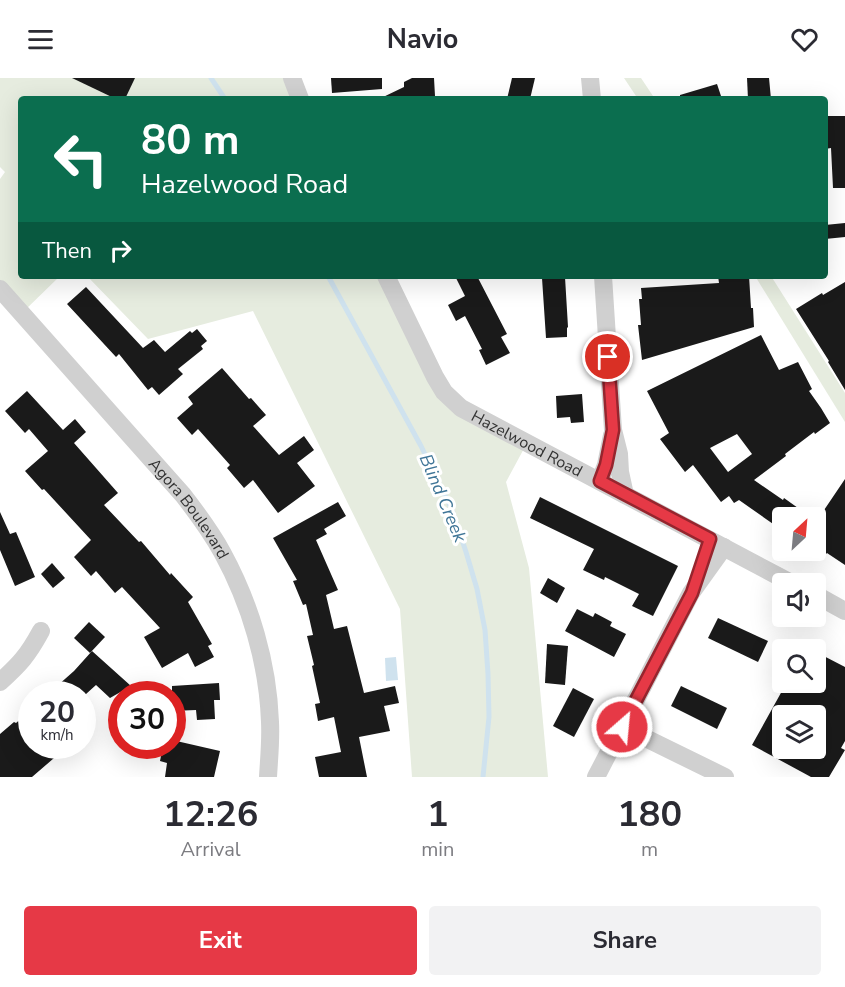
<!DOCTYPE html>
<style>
:root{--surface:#fff;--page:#f2f2f3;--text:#2b2b33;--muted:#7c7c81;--accent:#e63946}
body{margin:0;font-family:"Nunito Sans",sans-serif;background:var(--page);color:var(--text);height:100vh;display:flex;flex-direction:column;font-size:22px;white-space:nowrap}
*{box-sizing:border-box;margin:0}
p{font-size:20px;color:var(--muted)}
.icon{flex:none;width:33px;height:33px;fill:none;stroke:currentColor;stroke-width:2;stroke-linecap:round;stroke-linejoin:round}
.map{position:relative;height:699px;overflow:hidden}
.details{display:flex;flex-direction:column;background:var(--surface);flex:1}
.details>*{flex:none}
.banner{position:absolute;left:18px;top:18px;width:810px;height:183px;border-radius:6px;box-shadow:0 6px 24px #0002;background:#0b6e4f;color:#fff;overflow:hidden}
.needle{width:39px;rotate:26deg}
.controls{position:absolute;left:772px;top:429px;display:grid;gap:12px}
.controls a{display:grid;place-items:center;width:54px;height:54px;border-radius:6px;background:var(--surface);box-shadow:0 6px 24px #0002;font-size:30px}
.speed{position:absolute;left:18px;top:603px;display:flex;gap:12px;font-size:30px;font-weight:700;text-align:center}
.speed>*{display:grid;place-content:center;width:78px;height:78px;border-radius:50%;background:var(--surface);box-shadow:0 6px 24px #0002;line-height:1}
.speed small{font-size:15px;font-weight:400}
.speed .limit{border:9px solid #d22;background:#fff;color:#111}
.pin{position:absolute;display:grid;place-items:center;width:51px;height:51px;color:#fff;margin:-26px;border:3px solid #fff;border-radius:50%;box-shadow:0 2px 6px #0007}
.me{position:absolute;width:66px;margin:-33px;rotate:27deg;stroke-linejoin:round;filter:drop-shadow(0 0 4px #0008)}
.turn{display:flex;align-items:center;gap:21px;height:126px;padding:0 24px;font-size:27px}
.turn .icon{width:78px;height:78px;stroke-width:2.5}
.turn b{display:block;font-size:42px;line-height:51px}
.then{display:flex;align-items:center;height:57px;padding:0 24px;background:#0003;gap:12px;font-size:22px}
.eta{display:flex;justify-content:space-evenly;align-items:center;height:102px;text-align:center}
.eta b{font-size:36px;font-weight:700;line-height:42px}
.button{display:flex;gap:12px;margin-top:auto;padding:12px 24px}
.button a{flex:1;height:69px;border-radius:6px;background:var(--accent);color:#fff;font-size:24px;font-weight:700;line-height:69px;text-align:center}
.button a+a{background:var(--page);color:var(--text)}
header{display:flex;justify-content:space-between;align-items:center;height:78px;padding:0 24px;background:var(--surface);font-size:27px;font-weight:700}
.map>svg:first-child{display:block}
.green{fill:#e6ecdf}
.water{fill:#cfe2ee}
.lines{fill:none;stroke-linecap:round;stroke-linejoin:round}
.stream{stroke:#cfe2ee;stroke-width:5}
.building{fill:#1a1a1a;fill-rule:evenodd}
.minor{stroke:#d0d0d0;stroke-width:18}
.route-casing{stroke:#96252e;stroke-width:15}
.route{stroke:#e63946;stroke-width:10}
.labels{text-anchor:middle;stroke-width:6;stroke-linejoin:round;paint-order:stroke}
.street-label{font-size:16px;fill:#333;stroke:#fff}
.water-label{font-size:18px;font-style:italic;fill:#3f7597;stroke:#fff}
</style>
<header><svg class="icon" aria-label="menu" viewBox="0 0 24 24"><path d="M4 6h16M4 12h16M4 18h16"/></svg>Navio<svg class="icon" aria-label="heart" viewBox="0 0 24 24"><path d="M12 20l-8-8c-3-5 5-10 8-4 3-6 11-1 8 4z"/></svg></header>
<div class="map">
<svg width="845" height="699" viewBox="0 0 845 699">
<rect width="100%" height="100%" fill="#fff"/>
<!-- green -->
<g class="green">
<path d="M0,0H292L300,21H21V198H60L22,235L0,211V101L5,94L0,89Z"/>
<path d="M624,0H641L655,21H638Z"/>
<path d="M87,198H386L439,307L527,365L506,404L529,490L548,699H412L400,531L253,233L148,261Z"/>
<path d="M755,198H771L845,315V344Z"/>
</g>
<!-- water -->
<path class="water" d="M396,579L398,602L386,603L385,580Z"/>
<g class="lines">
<!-- stream -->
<g class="stream">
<path d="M211,0L225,21"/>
<path d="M328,198L421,368L452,432L466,474L477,511L485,552L488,596L489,639L483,699"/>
</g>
</g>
<!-- building -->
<g class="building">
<path d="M72,0H135L125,21H116Z"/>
<path d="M331,0H382V11L332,15Z"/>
<path d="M412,0H434L435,18L379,21L404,9V4Z"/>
<path d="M512,0H535L530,21H507Z"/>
<path d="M747,0H769L771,21H748Z"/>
<path d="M717,6L722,21H680V17Z"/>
<path d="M828,38H845V110H833L831,70L825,71V49H828Z"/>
<path d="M845,145V159L825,161V147Z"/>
<path d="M455,198H477L507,256L501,259L510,275L486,287L479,272L482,271L465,238L456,243L448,227L465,218Z"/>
<path d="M718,198H749L751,230H753L754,249L642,282L638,247H641L639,221H642L641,210L719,205Z"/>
<path d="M565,199L568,249L567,250V259L546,260L542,200Z"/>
<path d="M845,204V312L828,284L829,283L796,231L822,215L823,217Z"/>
<path d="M86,209L143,270L154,262L165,274L190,253L192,255L197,251L207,263L201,268L203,271L178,291L183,296L159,317L152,309L148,312L119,276L116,279L67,226Z"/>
<path d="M761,257L779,292L798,284L812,311L809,313L821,330L830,345L815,356L814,354L785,376L786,378L754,402L783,422L784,420L812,440H783V451L777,446L776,448L739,422L734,425L729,418L721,424L693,387L685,394L660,361L669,355L647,313ZM737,356L752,376L728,394L710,370Z"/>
<path d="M222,290L249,321L251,320L266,337L253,348L279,377L304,358L314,372L297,385L315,408L278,435L253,402L244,410L227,390L230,387L198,351L192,357L177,340L193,326L188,319Z"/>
<path d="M27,313L63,352L75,341L86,354L74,365L118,415L104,427L139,464L141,463L170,497L171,495L193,519L188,524L212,566L208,568L214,579L195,589L188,575L162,590L144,559L160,550L122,509L115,515L96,493L91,498L74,479L91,462L44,411L42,412L25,393L48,373L29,351L25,355L5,333Z"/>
<path d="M582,316L584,344L571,345L570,339L557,340L556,318Z"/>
<path d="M845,401V487L827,475L826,476L816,469V444Z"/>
<path d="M540,419L678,488L653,538L632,528L639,516L605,499L604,502L583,492L594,471L530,440Z"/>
<path d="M338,424L346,438L324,451L327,456L316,462L338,512L326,517L334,551L347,548L364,615L395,608L399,625L384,628L390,653L359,659L367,699H319L315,679L341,674L334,639L318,643L315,626L320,625L312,588L314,587L307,558L313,557L306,526L303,527L293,503L297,502L273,460Z"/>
<path d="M0,434L10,456L16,454L35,499L15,508L0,472Z"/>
<path d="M52,485L65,500L53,510L41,496Z"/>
<path d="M548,500L565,510L557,525L540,515Z"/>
<path d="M577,531L593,539L595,535L612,544L610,548L626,556L614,579L565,553Z"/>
<path d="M718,540L768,563L758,584L708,560Z"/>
<path d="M89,544L105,559L90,575L74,560Z"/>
<path d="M547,566L568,568L565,607L545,605Z"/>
<path d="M92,573L131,608L110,620L96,607L86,616H48L74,593Z"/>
<path d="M816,574L845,589V663L841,670L845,672L829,699H811L752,667L787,604H816ZM783,638H816V670H783Z"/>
<path d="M219,605L220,622H214L215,641L197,642L196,632L172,633V608Z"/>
<path d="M681,608L727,630L717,651L671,628Z"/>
<path d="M573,610L594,621L574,659L553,648Z"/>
<path d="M32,631V668H68L32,699H0V656L14,644L16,645Z"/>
<path d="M172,662L220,673L214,699H165L167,685L160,683L163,668H172Z"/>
</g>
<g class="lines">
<!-- minor -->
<g class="minor">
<path d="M292,0L300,21"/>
<path d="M590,0L592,21"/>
<path id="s1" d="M386,198L435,299L444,314L461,330L793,506"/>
<path d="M603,198L613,352L619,376L620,394L625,417"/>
<path id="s2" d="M0,211L183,417C197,435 211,454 222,474C250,525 268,585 270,644C271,662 269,681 268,699"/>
<path d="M600,403L606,387L612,357"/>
<path d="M816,517L845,533"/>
<path d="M0,604C20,586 28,577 41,553"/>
<path d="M623,649L725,699"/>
<path d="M596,699L691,515L724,469"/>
</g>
</g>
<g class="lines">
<!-- route casing -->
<g class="route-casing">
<path id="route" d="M608,279L613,352L606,387L600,403L710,461L692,515L622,649"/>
</g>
<!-- route -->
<use href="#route" class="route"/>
</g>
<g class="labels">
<!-- street labels -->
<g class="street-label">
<text dy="6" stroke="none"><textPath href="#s1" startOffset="228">Hazelwood Road</textPath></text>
<text dy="6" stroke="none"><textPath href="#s2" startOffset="290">Agora Boulevard</textPath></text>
</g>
<!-- water labels -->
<g class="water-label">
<text transform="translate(443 420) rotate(67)" y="6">Blind Creek</text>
</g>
</g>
</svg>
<div class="controls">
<a><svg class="needle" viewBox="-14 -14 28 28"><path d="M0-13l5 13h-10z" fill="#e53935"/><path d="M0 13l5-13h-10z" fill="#7c7c81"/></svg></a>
<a><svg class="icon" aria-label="sound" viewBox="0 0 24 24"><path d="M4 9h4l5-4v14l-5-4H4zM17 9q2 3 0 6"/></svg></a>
<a><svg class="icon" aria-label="search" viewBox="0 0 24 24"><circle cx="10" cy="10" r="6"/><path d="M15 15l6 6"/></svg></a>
<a><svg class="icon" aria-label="layers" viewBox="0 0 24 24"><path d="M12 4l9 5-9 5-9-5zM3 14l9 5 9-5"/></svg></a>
</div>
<div class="speed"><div>20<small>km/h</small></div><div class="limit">30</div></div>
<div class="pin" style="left:608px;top:279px;background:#d93025"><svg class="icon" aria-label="arrive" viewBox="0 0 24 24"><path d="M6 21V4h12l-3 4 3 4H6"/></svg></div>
<svg class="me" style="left:622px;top:649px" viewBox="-20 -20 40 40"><circle r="17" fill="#e63946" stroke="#fff" stroke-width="3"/><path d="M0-11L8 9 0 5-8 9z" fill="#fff"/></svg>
<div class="banner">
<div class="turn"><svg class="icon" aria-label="left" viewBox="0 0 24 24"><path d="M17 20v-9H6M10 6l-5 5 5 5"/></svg><div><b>80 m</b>Hazelwood Road</div></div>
<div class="then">Then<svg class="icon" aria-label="right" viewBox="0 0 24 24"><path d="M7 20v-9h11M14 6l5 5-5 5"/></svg></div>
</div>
</div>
<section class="details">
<div class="eta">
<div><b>12:26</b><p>Arrival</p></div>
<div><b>1</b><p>min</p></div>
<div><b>180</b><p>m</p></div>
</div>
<div class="button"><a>Exit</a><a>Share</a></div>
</section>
